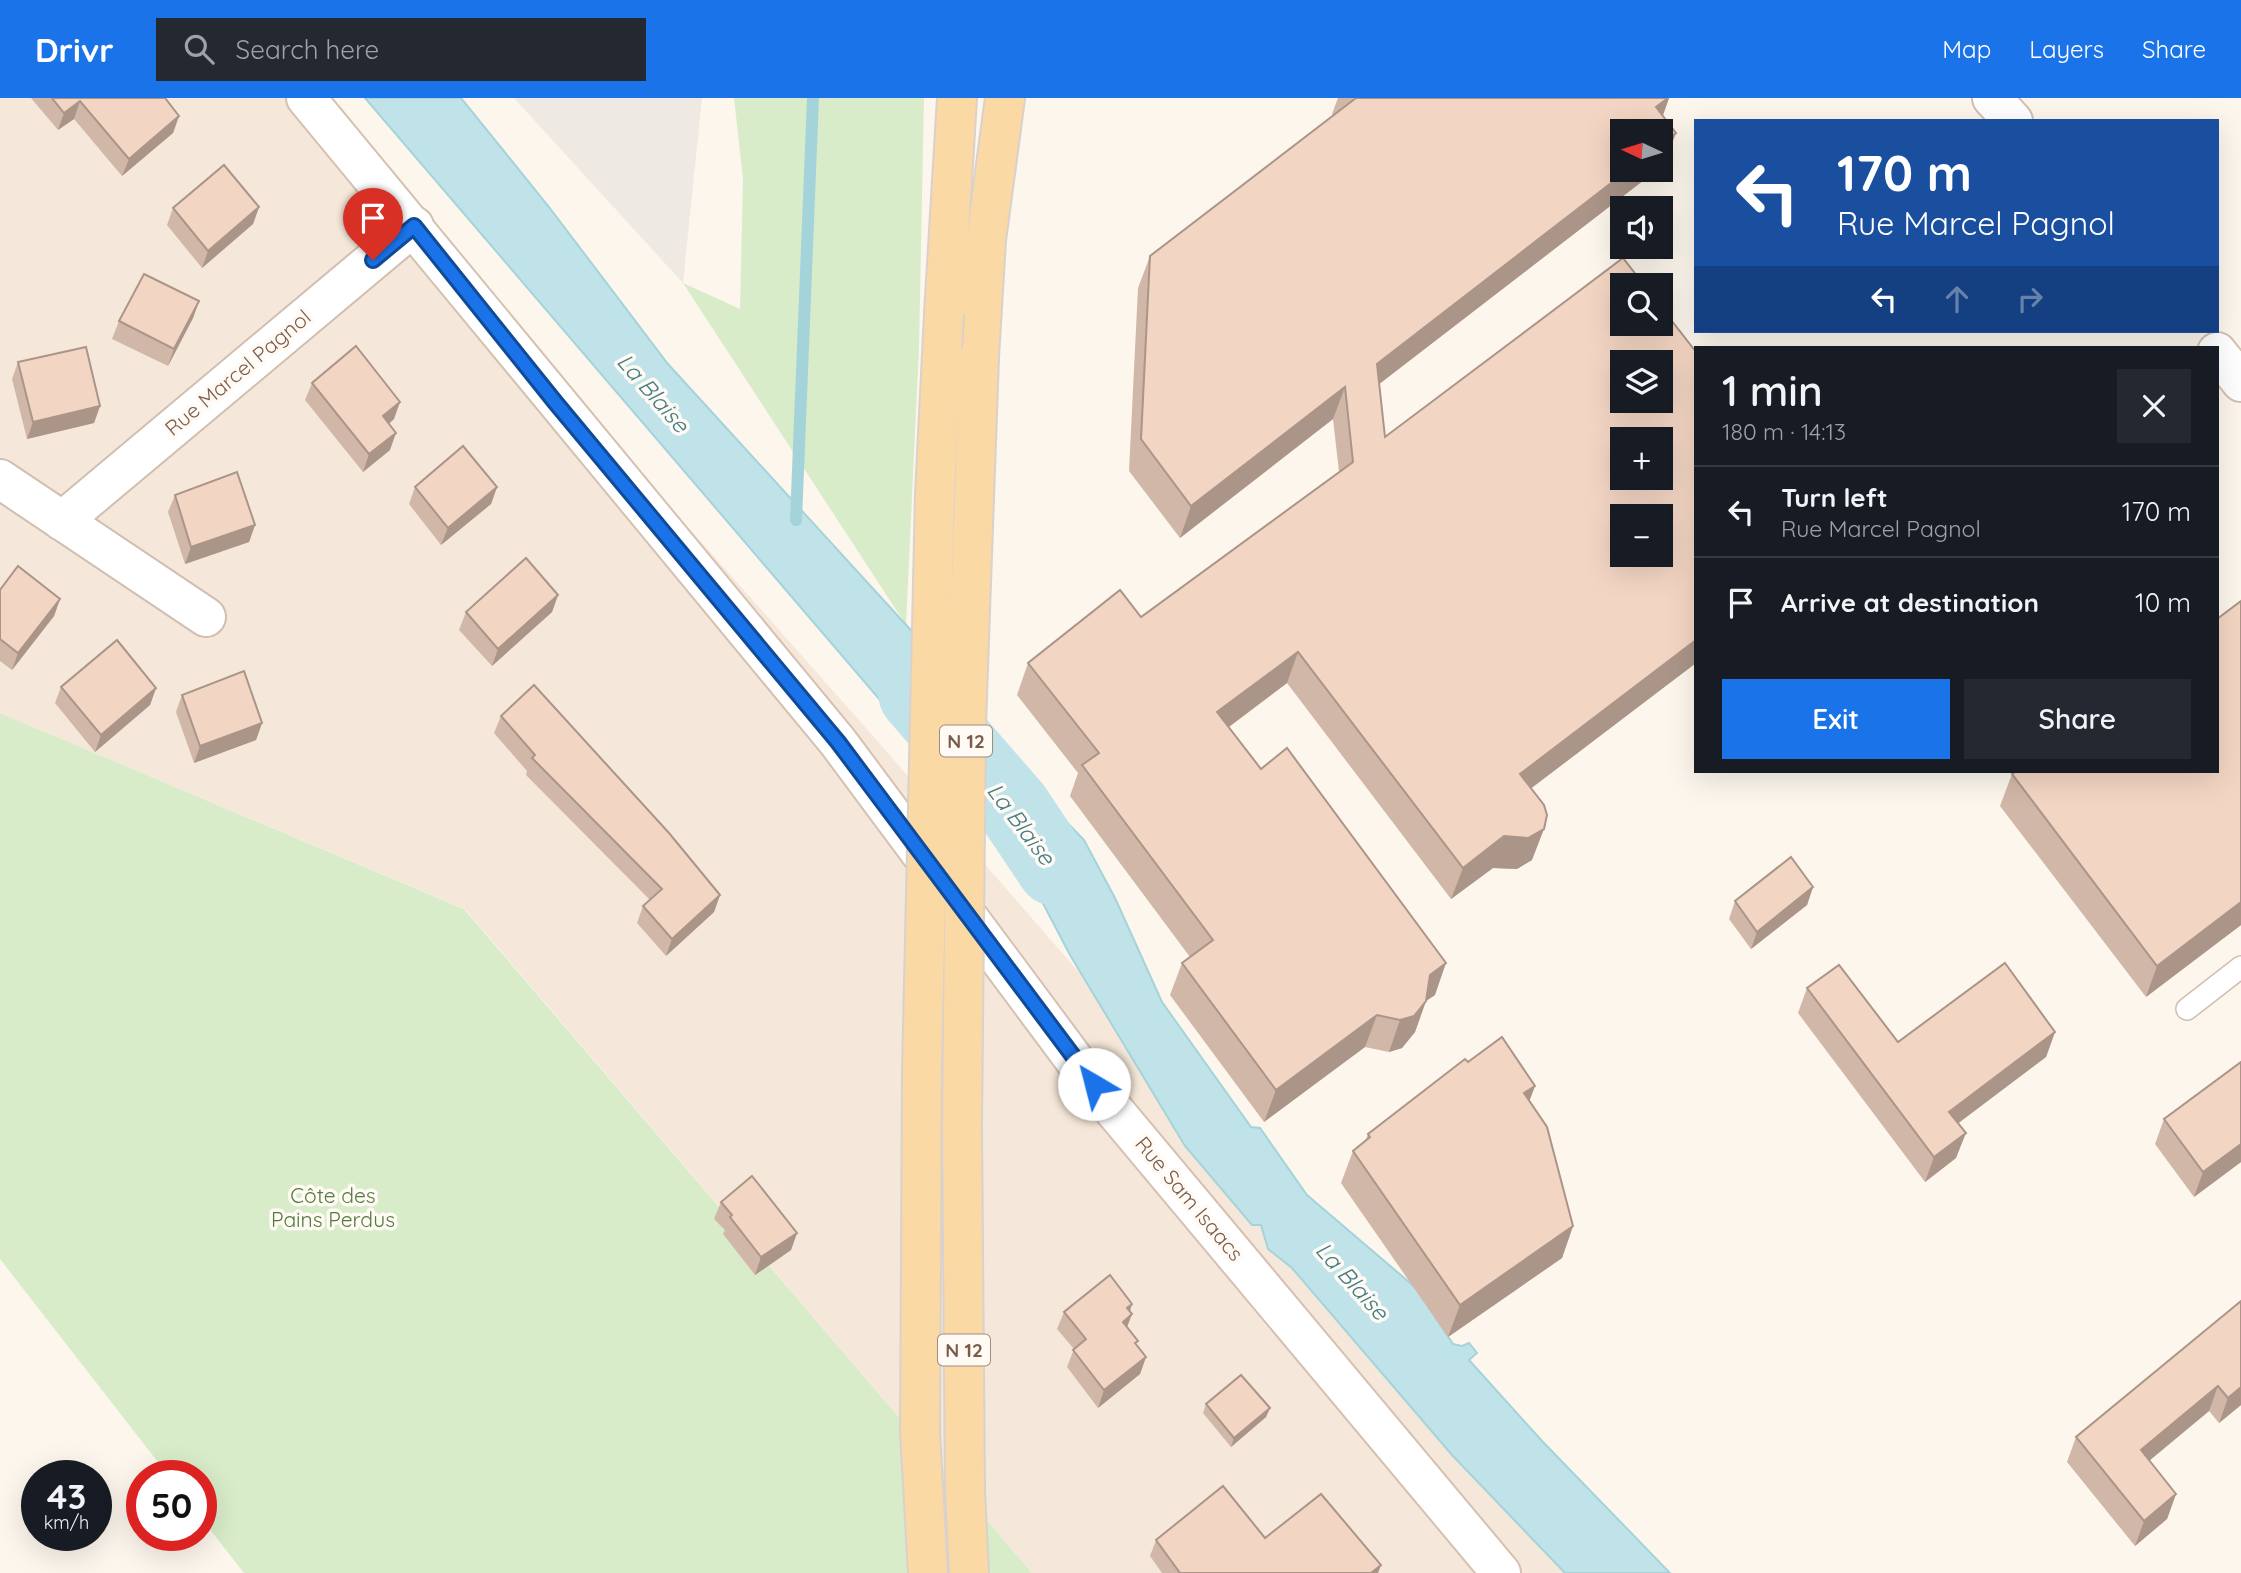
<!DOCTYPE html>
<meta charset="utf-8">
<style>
:root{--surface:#171b24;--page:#242831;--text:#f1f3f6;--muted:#9ea1a6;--line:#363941;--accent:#1a73e8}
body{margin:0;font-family:Quicksand,sans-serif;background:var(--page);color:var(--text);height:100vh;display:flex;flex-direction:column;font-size:26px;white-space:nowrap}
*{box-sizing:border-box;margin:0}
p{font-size:23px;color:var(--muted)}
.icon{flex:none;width:38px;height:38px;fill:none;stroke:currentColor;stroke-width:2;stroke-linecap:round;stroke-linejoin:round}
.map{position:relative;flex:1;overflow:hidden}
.sheet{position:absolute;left:1694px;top:248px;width:525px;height:427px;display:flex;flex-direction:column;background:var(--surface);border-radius:0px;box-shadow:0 7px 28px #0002}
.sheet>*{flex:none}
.banner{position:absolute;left:1694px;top:21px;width:525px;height:214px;border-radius:0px;box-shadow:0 7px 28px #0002;background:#1a4fa0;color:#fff;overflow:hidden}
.needle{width:46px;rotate:274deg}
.fabs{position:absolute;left:1610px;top:21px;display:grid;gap:14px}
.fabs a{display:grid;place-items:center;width:63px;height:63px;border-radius:0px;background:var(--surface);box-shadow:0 7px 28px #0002;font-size:35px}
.speed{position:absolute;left:21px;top:1362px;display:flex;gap:14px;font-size:35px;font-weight:700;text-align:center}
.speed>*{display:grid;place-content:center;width:91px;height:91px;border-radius:50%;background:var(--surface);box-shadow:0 7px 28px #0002;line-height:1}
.speed small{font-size:18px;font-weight:400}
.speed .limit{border:10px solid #d22;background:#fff;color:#111}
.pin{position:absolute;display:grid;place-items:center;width:60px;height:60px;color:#fff;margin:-72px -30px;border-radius:50% 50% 50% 0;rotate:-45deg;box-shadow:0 0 7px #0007}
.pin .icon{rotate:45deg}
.me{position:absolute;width:77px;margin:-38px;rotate:323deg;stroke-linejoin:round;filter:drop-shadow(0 0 5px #0008)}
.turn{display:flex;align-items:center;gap:24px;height:147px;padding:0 28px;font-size:32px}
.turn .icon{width:91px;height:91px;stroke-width:2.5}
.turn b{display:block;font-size:49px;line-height:60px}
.lanes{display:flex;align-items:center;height:66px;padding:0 28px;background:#0003;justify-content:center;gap:35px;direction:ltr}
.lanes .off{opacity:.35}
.round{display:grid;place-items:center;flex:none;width:74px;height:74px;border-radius:0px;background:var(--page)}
.overview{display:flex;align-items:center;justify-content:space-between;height:119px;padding:0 28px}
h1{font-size:42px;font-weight:600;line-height:52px}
.button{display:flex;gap:14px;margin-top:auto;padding:14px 28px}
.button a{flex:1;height:80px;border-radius:0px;background:var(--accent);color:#fff;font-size:28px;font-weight:600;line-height:80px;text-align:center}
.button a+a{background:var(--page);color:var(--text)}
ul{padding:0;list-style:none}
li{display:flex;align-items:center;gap:21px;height:91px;padding:0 28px;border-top:2px solid var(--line)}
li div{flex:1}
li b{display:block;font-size:26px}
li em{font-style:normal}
header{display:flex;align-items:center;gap:42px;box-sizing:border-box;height:98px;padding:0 35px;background:var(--accent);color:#fff}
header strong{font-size:33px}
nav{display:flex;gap:38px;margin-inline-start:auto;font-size:24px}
.search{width:490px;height:63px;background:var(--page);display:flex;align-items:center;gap:18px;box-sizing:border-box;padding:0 24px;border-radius:0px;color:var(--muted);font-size:26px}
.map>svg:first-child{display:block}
.residential{fill:#f5e8da}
.industrial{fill:#efe9e4}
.green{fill:#d8ecc9}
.water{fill:#bfe3e8;stroke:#a5d3da;stroke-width:2}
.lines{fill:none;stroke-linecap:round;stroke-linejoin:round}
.stream{stroke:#a5d3da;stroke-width:12}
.river{stroke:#bfe3e8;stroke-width:75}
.lane-casing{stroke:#d1beb0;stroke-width:24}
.street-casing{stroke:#d1beb0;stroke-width:42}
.secondary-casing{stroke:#d6c0b0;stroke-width:42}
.primary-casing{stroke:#dad1cd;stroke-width:42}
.lane{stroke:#fff;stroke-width:21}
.street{stroke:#fff;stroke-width:38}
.secondary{stroke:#fff;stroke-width:38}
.primary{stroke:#fbd9a5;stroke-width:38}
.primary-bridge-casing{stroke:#dad1cd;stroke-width:42;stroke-linecap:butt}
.primary-bridge{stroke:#fbd9a5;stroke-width:38}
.wall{fill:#d1b7a8}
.shaded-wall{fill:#aa9588}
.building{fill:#f3d5c3;stroke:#aa9588;stroke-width:2;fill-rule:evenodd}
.route-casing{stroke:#114b97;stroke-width:18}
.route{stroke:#1a73e8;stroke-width:12}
.labels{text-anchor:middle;stroke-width:7;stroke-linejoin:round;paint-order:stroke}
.shield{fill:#fffaf3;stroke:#a28b7f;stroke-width:2}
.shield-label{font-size:19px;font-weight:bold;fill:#7a5c4d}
.street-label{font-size:21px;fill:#7a5c4d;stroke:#fffaf3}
.park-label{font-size:21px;fill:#537a41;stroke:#fffaf3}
.water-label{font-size:23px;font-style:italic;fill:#437c86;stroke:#fffaf3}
</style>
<header>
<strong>Drivr</strong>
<div class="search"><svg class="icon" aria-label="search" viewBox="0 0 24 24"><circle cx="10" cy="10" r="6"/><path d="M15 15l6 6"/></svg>Search here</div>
<nav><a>Map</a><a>Layers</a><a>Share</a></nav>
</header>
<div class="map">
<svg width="2241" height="1475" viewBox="0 0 2241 1475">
<rect width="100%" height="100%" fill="#fdf6ec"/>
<!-- residential -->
<path class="residential" d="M0,0H308L873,638L1603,1475H1032L465,811L0,615Z"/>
<!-- industrial -->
<path class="industrial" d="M514,0H702L683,185Z"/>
<!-- green -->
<g class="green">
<path d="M734,0H924L919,250L906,527L683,185L740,211L743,81Z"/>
<path d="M0,615L464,811L1032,1475H244L201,1420V1377H168L0,1161Z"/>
</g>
<!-- water -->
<g class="water">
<path d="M365,0H461L549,109L668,266L918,540L915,643Z"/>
<path d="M993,647L1084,742L1115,800L1162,904L1251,1029L1260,1030L1307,1097L1416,1190L1453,1246L1462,1248L1469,1245L1477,1255L1469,1262L1543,1344L1670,1475H1565L1452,1357L1292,1170L1268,1151L1261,1127H1252L1185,1048L1070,857L1003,729L991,719Z"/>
</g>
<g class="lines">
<!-- stream -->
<path class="stream" d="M796,422L813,0"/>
<!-- river -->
<path class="river" d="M916,597L1014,710L1054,770"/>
<!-- lane casing -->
<g class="lane-casing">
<path id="lane" d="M2187,911L2241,869"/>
</g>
<!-- street casing -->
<g class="street-casing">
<g id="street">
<path d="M0,381L206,519"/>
<path d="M62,423L414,128"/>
</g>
</g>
<!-- secondary casing -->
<g class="secondary-casing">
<g id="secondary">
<path d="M306,0L838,644L1093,987L1501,1475"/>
<path d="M1992,0L2013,23"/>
<path d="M2217,254L2241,284"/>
</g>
</g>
<!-- primary casing -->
<g class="primary-casing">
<g id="primary">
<path d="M944,216L957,0"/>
<path d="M979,259L986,142L1005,0"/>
<path d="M922,974L920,1334L928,1475"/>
<path d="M962,1028L965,1392L969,1475"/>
</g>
</g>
<!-- lane -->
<use href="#lane" class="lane"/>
<!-- street -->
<use href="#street" class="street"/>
<!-- secondary -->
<use href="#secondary" class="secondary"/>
<!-- primary -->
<use href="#primary" class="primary"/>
<!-- primary-bridge casing -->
<g class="primary-bridge-casing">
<g id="primary-bridge">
<path d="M922,974L935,396L944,216"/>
<path d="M962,1028L966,626L979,259"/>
</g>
</g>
<!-- primary-bridge -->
<use href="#primary-bridge" class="primary-bridge"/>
</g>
<!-- wall -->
<g class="wall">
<path d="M31,0H165L179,18L173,35L122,78L74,21L58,32Z"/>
<path d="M1338,0H1669L1663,17L1664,66L1622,72H1657L1379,286L1385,339L1696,254V565L1531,690L1532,762L1517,771L1493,770L1451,801L1287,585L1229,629L1435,897L1426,903L1415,934L1402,950L1389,954L1365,949L1264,1024L1170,897L1182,865L1190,859L1070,698L1078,675L1017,597L1028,565L1141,519L1339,374L1333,321L1180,440L1129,373L1138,190L1150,158L1333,18L1332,16Z"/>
<path d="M259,109L253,126L202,170L167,127L173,110Z"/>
<path d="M199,203L193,220L168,268L112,241L119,223Z"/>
<path d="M18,264L100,308L94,325L27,341L12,281Z"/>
<path d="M312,285L394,321L389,326L390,352L363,374L305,302Z"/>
<path d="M415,389H497L491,406L441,447L409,406Z"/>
<path d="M175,397L255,427L249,444L185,466L168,414Z"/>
<path d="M0,492L60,501L54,518L12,572L0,563Z"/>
<path d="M558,497L552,514L492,568L459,532L466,514Z"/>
<path d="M61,589L156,590L150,607L95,654L55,605Z"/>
<path d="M182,597L262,625L256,642L194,665L176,614Z"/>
<path d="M501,618L720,797L714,814L666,858L637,825L643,808L650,802L526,677L527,673L494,635Z"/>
<path d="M2012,676L2241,827L2146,899L2000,708Z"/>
<path d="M1813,789L1807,807L1751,851L1729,821L1735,803Z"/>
<path d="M1807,890L1898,944L2055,934L2046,959L1958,1025L1956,1060L1925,1084L1798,915Z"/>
<path d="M1468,964L1535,988L1529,1003L1573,1128L1562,1160L1448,1239L1341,1085L1353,1053L1365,1044L1368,1036Z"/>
<path d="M2164,1021L2241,1064L2194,1099L2155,1046Z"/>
<path d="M721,1104L797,1135L791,1152L755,1177L723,1136L725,1132L714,1121Z"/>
<path d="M2241,1203V1307L2219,1325L2209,1313L2149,1363L2176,1396L2167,1421L2135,1448L2067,1364L2076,1339Z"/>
<path d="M1132,1206L1130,1214L1132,1216L1127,1229L1136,1246L1146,1259L1140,1276L1098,1310L1067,1269L1074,1251L1057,1231L1064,1214Z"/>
<path d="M1206,1306L1270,1310L1266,1319L1231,1349L1203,1315Z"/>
<path d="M1265,1440L1381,1467L1378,1475H1162L1150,1458L1156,1442Z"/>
</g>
<!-- shaded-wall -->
<g class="shaded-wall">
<path d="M1668,0H1669L1658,31L1656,9Z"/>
<path d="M80,3L74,21L58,32L64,15Z"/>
<path d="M179,18L173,35L122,78L129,61Z"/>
<path d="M1676,35L1664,66L1661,69V46Z"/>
<path d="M1628,72H1657L1365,297L1377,266Z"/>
<path d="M259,109L253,126L202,170L208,153Z"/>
<path d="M199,203L193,220L168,268L174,251Z"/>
<path d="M1345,289L1333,321L1180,440L1191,408Z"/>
<path d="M400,304L394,321L377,335L383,318Z"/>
<path d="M100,308L94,325L27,341L33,324Z"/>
<path d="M396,335L390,352L363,374L369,356Z"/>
<path d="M497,389L491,406L441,447L448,430Z"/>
<path d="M255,427L249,444L185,466L191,449Z"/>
<path d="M558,497L552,514L492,568L498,551Z"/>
<path d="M60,501L54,518L12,572L18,555Z"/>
<path d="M1696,542V565L1508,708L1520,676Z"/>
<path d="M1298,554L1287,585L1206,646L1217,614Z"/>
<path d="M156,590L150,607L95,654L101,637Z"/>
<path d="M262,625L256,642L194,665L200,648Z"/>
<path d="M1544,731L1532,762L1517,771L1493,770L1451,801L1463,770L1504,738Z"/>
<path d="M1813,789L1807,807L1751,851L1757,834Z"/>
<path d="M720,797L714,814L666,858L672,841Z"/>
<path d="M2241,804V827L2146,899L2157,868Z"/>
<path d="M1446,865L1435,897L1426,903L1415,934L1402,950L1389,954L1400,922L1430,877Z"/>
<path d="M1377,917L1365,949L1264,1024L1276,992Z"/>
<path d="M2055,934L2046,959L1940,1039L1949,1014Z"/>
<path d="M1535,988L1523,1020L1524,995Z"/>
<path d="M1966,1035L1956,1060L1925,1084L1934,1059Z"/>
<path d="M2241,1046V1064L2194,1099L2203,1074Z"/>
<path d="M1573,1128L1562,1160L1448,1239L1460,1207Z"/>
<path d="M797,1135L791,1152L755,1177L761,1159Z"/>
<path d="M1132,1206L1127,1220L1132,1216L1125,1234L1116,1241L1127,1210Z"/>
<path d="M1146,1259L1140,1276L1098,1310L1104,1292Z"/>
<path d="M2218,1288L2209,1313L2132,1377L2141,1352Z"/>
<path d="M2241,1289V1307L2219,1325L2228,1300Z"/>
<path d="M1270,1310L1266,1319L1231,1349L1234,1340Z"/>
<path d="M2176,1396L2167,1421L2135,1448L2144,1423Z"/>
<path d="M1381,1467L1378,1475H1371Z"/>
</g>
<!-- building -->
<g class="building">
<path d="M52,0H165L179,18L129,61L80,3L64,15Z"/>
<path d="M1356,0H1668L1656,9L1676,35L1661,46V33H1622V72H1628L1377,266L1385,339L1623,160L1644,187H1622V226H1661V209L1696,254V542L1520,676L1544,707L1547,717L1544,731L1528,740L1504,738L1463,770L1298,554L1217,614L1261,671L1287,650L1446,865L1430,877L1426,903L1414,918L1400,922L1377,917L1276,992L1182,865L1213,842L1082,667L1099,655L1028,565L1120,492L1141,519L1353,364L1345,289L1191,408L1141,341L1150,158ZM1622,264H1661V303H1622ZM1622,341H1661V380H1622ZM1622,418H1661V457H1622Z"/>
<path d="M224,67L259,109L208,153L173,110Z"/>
<path d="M144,176L199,203L174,251L119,223Z"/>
<path d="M356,248L400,304L383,318L396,335L369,356L312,285Z"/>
<path d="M86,249L100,308L33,324L18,264Z"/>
<path d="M463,348L497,389L448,430L415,389Z"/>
<path d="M237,374L255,427L191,449L175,397Z"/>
<path d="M526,460L558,497L498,551L466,514Z"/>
<path d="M18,468L60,501L18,555L0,541V492Z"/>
<path d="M2241,503V804L2157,868L2012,676L2015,674H2217V521Z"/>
<path d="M117,542L156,590L101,637L61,589Z"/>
<path d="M244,573L262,625L200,648L182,597Z"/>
<path d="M534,587L669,735L720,797L672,841L643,808L662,791L532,660L535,657L501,618Z"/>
<path d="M1791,759L1813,789L1757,834L1735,803Z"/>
<path d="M2005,865L2055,934L1949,1014L1966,1035L1934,1059L1807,890L1839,867L1898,944Z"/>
<path d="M1502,939L1535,988L1524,995L1547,1029L1573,1128L1460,1207L1353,1053L1370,1039L1368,1036L1465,961L1468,964Z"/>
<path d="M2241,964V1046L2203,1074L2164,1021Z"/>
<path d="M752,1078L797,1135L761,1159L730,1119L732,1117L721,1104Z"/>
<path d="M1110,1177L1132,1206L1127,1210L1132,1216L1123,1224L1138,1243L1135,1245L1146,1259L1104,1292L1073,1252L1086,1241L1064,1214Z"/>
<path d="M2241,1203V1289L2228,1300L2218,1288L2141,1352L2176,1396L2144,1423L2076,1339Z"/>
<path d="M1241,1277L1270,1310L1234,1340L1206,1306Z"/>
<path d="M1223,1388L1265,1440L1321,1396L1381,1467L1371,1475H1180L1156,1442Z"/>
</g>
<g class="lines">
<!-- route casing -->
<g class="route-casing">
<path id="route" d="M373,162L414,128L555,304L838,644L1094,986"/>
</g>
<!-- route -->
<use href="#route" class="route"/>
</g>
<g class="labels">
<!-- shield labels -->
<g class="shield">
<rect x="940" y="627.5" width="52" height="31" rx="5"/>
<rect x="938" y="1236.5" width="52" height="31" rx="5"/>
</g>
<g class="shield-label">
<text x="966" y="650">N 12</text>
<text x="964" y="1259">N 12</text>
</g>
<!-- street labels -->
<g class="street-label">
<text transform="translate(238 275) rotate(-40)" y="7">Rue Marcel Pagnol</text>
<text transform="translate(1189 1101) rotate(50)" y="7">Rue Sam Isaacs</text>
</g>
<!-- park labels -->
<g class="park-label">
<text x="333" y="1105">Côte des<tspan x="333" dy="24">Pains Perdus</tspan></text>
</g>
<!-- water labels -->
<g class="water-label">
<text transform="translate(653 295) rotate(49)" y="8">La Blaise</text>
<text transform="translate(1021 726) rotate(53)" y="8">La Blaise</text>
<text transform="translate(1352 1183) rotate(48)" y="8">La Blaise</text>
</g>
</g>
</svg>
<div class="fabs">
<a><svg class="needle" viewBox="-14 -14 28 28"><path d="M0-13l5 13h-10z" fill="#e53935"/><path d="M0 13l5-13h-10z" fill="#9ea1a6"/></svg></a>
<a><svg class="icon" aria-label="sound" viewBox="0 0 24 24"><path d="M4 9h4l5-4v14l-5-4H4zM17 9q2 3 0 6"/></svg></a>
<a><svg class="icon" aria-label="search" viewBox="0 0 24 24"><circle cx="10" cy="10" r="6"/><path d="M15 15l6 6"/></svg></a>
<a><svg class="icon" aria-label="layers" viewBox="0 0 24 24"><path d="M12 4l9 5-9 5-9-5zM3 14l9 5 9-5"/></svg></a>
<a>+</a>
<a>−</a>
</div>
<div class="speed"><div>43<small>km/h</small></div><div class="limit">50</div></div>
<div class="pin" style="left:373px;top:162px;background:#d93025"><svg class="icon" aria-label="arrive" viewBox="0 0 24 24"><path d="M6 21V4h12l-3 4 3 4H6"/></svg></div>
<svg class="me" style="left:1094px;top:986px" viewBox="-20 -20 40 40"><circle r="19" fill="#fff"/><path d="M0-13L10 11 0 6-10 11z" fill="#1a73e8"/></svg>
<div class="banner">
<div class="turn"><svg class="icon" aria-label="left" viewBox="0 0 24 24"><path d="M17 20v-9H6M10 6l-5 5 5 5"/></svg><div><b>170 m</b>Rue Marcel Pagnol</div></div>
<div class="lanes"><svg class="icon" aria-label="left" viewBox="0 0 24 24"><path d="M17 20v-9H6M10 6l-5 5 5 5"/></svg><svg class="icon off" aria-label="ahead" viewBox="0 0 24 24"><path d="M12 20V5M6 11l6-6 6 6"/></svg><svg class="icon off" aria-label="right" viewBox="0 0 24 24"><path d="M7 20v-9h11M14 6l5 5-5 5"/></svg></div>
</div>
<section class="sheet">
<div class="overview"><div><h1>1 min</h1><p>180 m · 14:13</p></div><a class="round"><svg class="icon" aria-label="close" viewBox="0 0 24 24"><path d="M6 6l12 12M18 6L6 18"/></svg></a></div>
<ul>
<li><svg class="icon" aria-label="left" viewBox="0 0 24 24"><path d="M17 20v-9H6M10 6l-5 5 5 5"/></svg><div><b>Turn left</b><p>Rue Marcel Pagnol</p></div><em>170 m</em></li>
<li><svg class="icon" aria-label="arrive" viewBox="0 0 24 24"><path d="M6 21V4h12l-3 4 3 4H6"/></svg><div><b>Arrive at destination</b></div><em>10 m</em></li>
</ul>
<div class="button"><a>Exit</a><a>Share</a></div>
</section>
</div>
